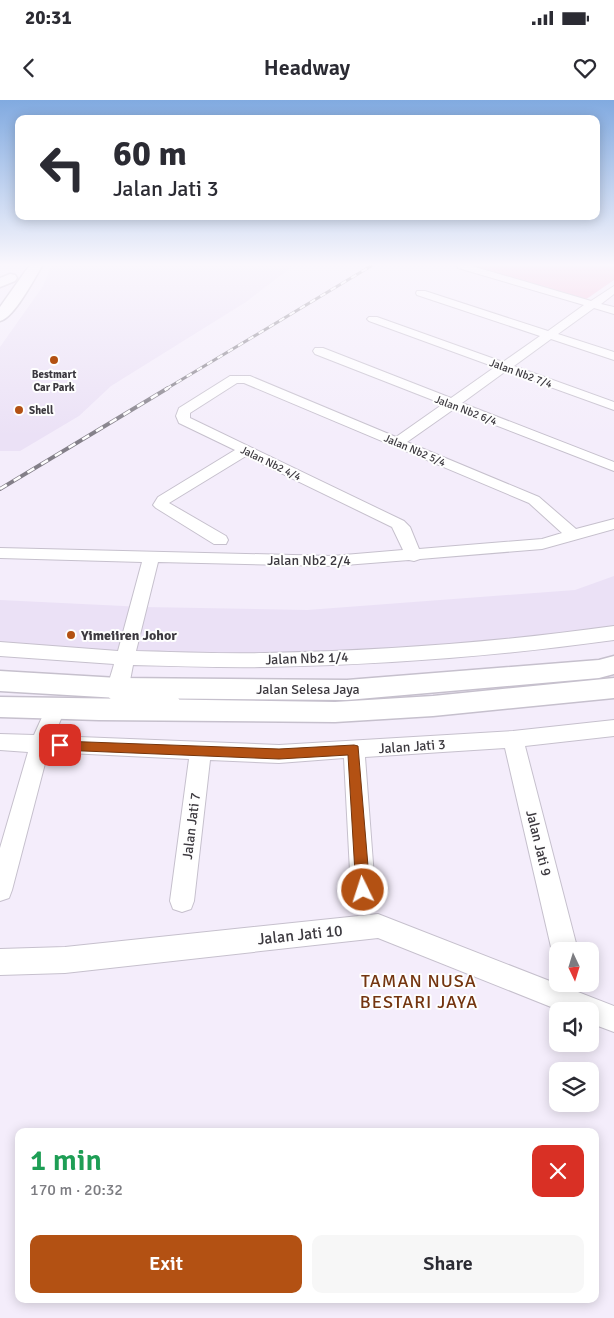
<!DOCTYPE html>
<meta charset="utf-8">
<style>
:root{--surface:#fff;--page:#f7f7f7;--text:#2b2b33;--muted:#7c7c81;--accent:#b35113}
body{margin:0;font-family:Signika,sans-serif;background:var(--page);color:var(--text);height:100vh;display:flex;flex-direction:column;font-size:19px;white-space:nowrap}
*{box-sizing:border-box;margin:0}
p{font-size:16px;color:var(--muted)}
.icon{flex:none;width:28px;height:28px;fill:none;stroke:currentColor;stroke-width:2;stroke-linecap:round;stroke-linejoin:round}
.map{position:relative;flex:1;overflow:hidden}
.drawer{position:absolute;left:15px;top:1028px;width:584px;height:175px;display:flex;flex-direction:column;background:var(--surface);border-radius:10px;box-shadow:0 2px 12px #0003}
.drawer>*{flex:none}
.guide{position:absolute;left:15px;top:15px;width:585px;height:105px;border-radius:10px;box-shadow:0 2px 12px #0003;background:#fff;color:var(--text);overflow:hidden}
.needle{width:32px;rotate:176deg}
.tools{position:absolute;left:549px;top:842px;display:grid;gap:10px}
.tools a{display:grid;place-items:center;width:50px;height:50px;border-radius:10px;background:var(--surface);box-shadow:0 2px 12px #0003;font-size:25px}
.pin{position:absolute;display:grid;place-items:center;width:42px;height:42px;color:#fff;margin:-21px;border-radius:10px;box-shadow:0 2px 8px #0006}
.me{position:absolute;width:55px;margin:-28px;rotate:356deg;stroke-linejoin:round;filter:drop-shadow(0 0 4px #0008)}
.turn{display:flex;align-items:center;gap:18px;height:105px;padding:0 15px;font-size:22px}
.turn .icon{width:65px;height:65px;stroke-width:2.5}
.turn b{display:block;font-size:35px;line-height:42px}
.round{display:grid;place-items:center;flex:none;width:52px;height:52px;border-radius:10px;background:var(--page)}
.headline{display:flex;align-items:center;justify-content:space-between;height:85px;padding:0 15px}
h1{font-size:30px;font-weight:600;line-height:38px;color:#1e9e55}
.action{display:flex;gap:10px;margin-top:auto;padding:10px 15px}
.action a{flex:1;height:58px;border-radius:10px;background:var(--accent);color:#fff;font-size:20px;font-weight:600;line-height:58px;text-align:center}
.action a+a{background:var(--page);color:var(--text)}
.status{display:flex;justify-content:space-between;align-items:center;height:35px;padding:0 25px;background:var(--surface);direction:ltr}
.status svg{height:14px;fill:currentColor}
header{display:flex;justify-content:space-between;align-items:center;height:65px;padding:0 15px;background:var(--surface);font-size:22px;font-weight:600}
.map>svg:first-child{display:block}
.built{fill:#ebe1f6}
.green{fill:#f5bad7}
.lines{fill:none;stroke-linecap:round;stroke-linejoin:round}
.minor-casing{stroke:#c6c0cd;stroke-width:2}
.major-casing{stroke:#c6c0cd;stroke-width:3}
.minor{fill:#fff;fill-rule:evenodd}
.major{fill:#fff;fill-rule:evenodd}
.rail-far1-casing{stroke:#837f88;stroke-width:3}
.rail-casing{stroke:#837f88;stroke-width:4}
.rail-far1{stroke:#fefefe;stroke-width:2;stroke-dasharray:6;stroke-linecap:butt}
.rail{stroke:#fefefe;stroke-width:2.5;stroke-dasharray:8;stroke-linecap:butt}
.route{fill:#b35113;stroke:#74350c}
.poi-dot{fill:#b35113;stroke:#fefefe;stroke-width:2}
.labels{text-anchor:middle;stroke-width:4;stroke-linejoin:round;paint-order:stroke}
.far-street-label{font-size:11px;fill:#3c393f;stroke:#fefefe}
.far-poi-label{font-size:11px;font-weight:bold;fill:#3c393f;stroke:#fefefe}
.street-label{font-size:14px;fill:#3c393f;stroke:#fefefe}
.poi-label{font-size:14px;font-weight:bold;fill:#3c393f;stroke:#fefefe;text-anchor:start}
.near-street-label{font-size:16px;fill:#3c393f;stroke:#fefefe}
.near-neighbourhood-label{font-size:18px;letter-spacing:1px;fill:#743510;stroke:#fefefe}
</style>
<div class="status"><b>20:31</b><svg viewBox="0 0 49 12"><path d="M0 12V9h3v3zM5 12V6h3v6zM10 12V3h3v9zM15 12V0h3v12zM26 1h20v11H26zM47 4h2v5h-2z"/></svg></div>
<header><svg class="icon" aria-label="back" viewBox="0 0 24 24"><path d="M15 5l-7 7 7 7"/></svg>Headway<svg class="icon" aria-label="heart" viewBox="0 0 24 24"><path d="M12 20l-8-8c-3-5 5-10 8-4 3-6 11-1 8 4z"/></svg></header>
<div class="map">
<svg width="614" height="1218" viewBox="0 0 614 1218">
<rect width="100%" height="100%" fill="#f4edfb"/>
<!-- built -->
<g class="built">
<path d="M51,166H293L246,202L111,286L79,316L20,351H0V247L43,186Z"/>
<path d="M614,476V528L387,551L263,556L118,554L0,544V500L144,507L307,510L575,490Z"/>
</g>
<!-- green -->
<path class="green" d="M470,166H614V180L585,200Z"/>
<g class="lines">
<!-- minor casing -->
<g class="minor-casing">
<g id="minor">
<path d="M457,166H472L591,201L614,186V194L601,204L614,207V214L594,208L558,234L614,252V260L551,239L514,266L614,302V310L506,271L462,303L614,362V371L454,309L407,342L539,397L576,429L614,419V429L542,449L420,459L414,461L409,460L332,466L158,462L136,551C179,552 222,554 265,553C382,551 499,542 614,526V540C499,556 382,565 266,567C222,568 177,566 133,565L128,591L170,593L177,596L180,601L177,606L170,609C157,608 112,609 108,595C106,586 112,573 114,564L0,556V542L118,551L142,462L0,458V448L332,456L403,450L392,427L246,356L169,403L226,436L228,440L226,444H214L156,408L153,405L158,397L235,350L179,323L176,316L179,308L230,276H250L396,337L443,304L315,254L313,251L315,248H323L451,298L495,267L369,221L367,219L369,217H377L503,262L540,236L417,195L416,193L417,191H425L548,231L584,205L458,168ZM237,283H244L529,403L562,433L542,439L419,449L410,427L404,421L190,318V313Z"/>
<path d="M55,601L62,604L65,609L54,636L279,645L513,631L614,620V636L525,646L577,847L575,851H558V857L555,856L551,847L505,648L365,657L375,790L372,798L363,801L354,798L351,790L344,658L279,663L210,660L194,801L191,809L182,812L173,809L170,801L189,659L48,652L12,790L9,798L0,801V748L28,652L0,650V634L34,635L48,604Z"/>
<path d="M378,814L614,906V932L590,923V911H561L378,838L65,873L0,875V849L65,847Z"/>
</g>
</g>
<!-- major casing -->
<g class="major-casing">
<g id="major">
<path d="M29,166H42C34,179 14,218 0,221V207Z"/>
<path d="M10,174L15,175L17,178L15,181L0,187V178Z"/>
<path d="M614,556V574L599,578L347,600L118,598L0,591V571L118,578L347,580L599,560Z"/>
<path d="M614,578V598L433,616L335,622L99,620L0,617V597L335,602L433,596Z"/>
</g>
</g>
<!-- minor -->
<use href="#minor" class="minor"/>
<!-- major -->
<use href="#major" class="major"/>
<!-- rail-far1 casing -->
<g class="rail-far1-casing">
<path id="rail-far1" d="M166,289L371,166"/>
</g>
<!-- rail casing -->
<g class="rail-casing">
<path id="rail" d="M0,389L168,288"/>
</g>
<!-- rail-far1 -->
<use href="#rail-far1" class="rail-far1"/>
<!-- rail -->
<use href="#rail" class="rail"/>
</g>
<!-- sky -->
<linearGradient id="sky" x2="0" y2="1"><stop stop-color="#81aae0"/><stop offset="0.49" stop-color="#faf7fd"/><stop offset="1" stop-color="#faf7fd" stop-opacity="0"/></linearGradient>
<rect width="614" height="336" fill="url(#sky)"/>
<!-- route -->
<path class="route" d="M60,641L279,649L354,645L358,646L370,790L368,794L363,796L358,794L356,790L348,655L279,659L60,650L55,649L54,645L55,642Z"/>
<!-- markers -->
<g class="poi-dot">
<circle cx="54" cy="260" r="5"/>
<circle cx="19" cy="310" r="5"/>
<circle cx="71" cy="535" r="5"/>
</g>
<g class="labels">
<!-- far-street labels -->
<g class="far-street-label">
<text transform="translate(521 273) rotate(20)" y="4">Jalan Nb2 7/4</text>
<text transform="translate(466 310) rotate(21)" y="4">Jalan Nb2 6/4</text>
<text transform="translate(415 350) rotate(23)" y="4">Jalan Nb2 5/4</text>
<text transform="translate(271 363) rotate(26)" y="4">Jalan Nb2 4/4</text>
</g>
<!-- far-poi labels -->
<g class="far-poi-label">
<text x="54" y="278">Bestmart<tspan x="54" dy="13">Car Park</tspan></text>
<text x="29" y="314" text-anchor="start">Shell</text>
</g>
<!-- street labels -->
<g class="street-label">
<text x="309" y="465">Jalan Nb2 2/4</text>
<text transform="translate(307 558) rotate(-2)" y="5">Jalan Nb2 1/4</text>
<text x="308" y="594">Jalan Selesa Jaya</text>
<text transform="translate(412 646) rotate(-4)" y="5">Jalan Jati 3</text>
<text transform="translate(191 726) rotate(-83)" y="5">Jalan Jati 7</text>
<text transform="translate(539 743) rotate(76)" y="5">Jalan Jati 9</text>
</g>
<!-- poi labels -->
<g class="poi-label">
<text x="81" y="540">Yimeiiren Johor</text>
</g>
<!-- near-street labels -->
<g class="near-street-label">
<text transform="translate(300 834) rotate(-6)" y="6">Jalan Jati 10</text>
</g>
<!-- near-neighbourhood labels -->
<g class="near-neighbourhood-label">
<text x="419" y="887">TAMAN NUSA<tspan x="419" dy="21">BESTARI JAYA</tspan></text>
</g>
</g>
</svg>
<div class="tools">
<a><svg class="needle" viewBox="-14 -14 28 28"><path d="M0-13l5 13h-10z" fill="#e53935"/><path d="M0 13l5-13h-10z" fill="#7c7c81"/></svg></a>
<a><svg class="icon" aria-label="sound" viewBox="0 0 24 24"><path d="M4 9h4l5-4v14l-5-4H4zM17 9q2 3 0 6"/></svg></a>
<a><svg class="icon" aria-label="layers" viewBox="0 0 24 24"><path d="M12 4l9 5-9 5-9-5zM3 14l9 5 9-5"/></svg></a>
</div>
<div class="pin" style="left:60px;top:645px;background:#d93025"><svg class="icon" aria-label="arrive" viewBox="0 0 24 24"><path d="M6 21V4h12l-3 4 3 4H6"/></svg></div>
<svg class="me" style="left:363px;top:790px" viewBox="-20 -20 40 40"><circle r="17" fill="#b35113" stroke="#fff" stroke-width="3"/><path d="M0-11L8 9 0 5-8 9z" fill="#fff"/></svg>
<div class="guide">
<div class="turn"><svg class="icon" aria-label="left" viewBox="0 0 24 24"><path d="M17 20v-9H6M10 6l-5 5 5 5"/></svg><div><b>60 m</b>Jalan Jati 3</div></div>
</div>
<section class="drawer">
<div class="headline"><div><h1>1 min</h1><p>170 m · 20:32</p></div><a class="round" style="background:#d93025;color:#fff"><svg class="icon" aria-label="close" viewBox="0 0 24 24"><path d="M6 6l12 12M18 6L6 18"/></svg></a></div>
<div class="action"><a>Exit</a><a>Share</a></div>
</section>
</div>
